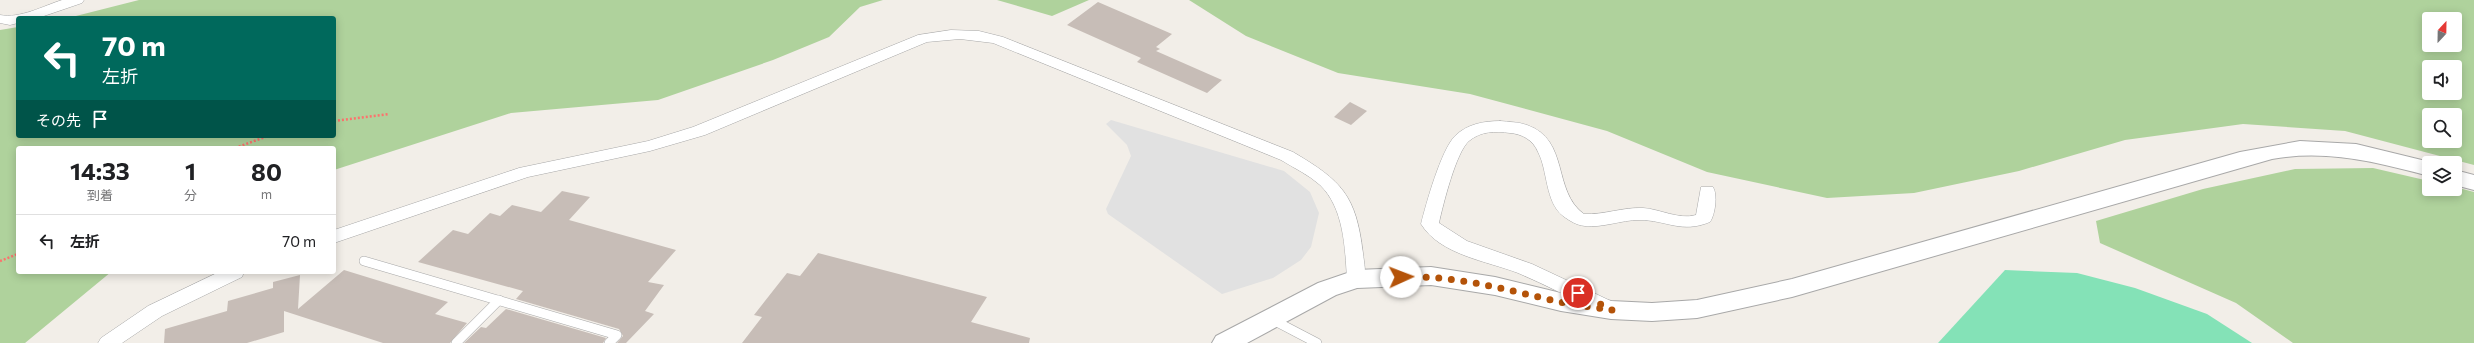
<!DOCTYPE html>
<html lang="ja">
<meta charset="utf-8">
<style>
:root{--surface:#fff;--page:#f6f6f6;--text:#202124;--muted:#757577;--line:#e0e0e0}
body{margin:0;font-family:Commissioner,"Noto Sans JP",sans-serif;background:var(--page);color:var(--text);height:100vh;display:flex;flex-direction:column;font-size:15px;white-space:nowrap}
*{box-sizing:border-box;margin:0}
p{font-size:13px;color:var(--muted)}
.icon{flex:none;width:22px;height:22px;fill:none;stroke:currentColor;stroke-width:2;stroke-linecap:round;stroke-linejoin:round}
.map{position:relative;flex:1;overflow:hidden}
.panel{position:absolute;left:16px;top:146px;width:320px;height:128px;display:flex;flex-direction:column;background:var(--surface);border-radius:4px;box-shadow:0 2px 10px #0003}
.panel>*{flex:none}
.guide{position:absolute;left:16px;top:16px;width:320px;height:122px;border-radius:4px;box-shadow:0 2px 10px #0003;background:#00695c;color:#fff;overflow:hidden}
.needle{width:26px;rotate:22deg}
.buttons{position:absolute;left:2422px;top:12px;display:grid;gap:8px}
.buttons a{display:grid;place-items:center;width:40px;height:40px;border-radius:4px;background:var(--surface);box-shadow:0 2px 10px #0003;font-size:20px}
.pin{position:absolute;display:grid;place-items:center;width:34px;height:34px;color:#fff;margin:-17px;border:2px solid #fff;border-radius:50%;box-shadow:0 1px 4px #0007}
.me{position:absolute;width:44px;margin:-22px;rotate:88deg;stroke-linejoin:round;filter:drop-shadow(0 0 3px #0008)}
.turn{display:flex;align-items:center;gap:14px;height:84px;padding:0 20px;font-size:18px}
.turn .icon{width:52px;height:52px;stroke-width:2.5}
.turn b{display:block;font-size:28px;line-height:34px}
.then{display:flex;align-items:center;height:38px;padding:0 20px;background:#0003;gap:8px;font-size:15px}
.eta{display:flex;justify-content:space-evenly;align-items:center;height:68px;text-align:center}
.eta b{font-size:24px;font-weight:700;line-height:28px}
ul{padding:0;list-style:none}
li{display:flex;align-items:center;gap:12px;height:52px;padding:0 20px;border-top:1px solid var(--line)}
li div{flex:1}
li b{display:block;font-size:15px}
li em{font-style:normal}
.map>svg:first-child{display:block}
.forest{fill:#afd29c;fill-rule:evenodd}
.pitch{fill:#84e2b7}
.parking{fill:#e1e1e1}
.building{fill:#c7bdb7}
.lines{fill:none;stroke-linecap:round;stroke-linejoin:round}
.service-casing{stroke:#a8a8a8;stroke-width:10}
.minor-casing{stroke:#a8a8a8;stroke-width:1}
.tertiary-casing{stroke:#a8a8a8;stroke-width:2}
.path{stroke:#fd726d;stroke-width:2.5;stroke-dasharray:2 2;stroke-linecap:butt}
.service{stroke:#fff;stroke-width:9}
.minor{fill:#fff;fill-rule:evenodd}
.tertiary{fill:#fff;fill-rule:evenodd}
.route{stroke:#b45309;stroke-width:7;stroke-dasharray:0 12.6}
</style>
<div class="map">
<svg width="2474" height="343" viewBox="0 0 2474 343">
<rect width="100%" height="100%" fill="#f2eee8"/>
<!-- forest -->
<g class="forest">
<path d="M139,0H883L860,7L829,37L773,60L658,100L511,113L334,170V148H18V272H111L25,343H0V30L18,27V136H334V18H68Z"/>
<path d="M997,0H1089L1052,16Z"/>
<path d="M1189,0H2474V165L2345,131L2243,124L2125,140L2019,171L1914,193L1827,198L1707,172L1607,131L1470,94L1338,73L1246,36ZM2429,19H2455V45H2429ZM2429,67H2455V93H2429ZM2429,115H2455V141H2429Z"/>
<path d="M2373,168L2429,181V189H2455V187L2474,192V343H2293L2236,303L2100,243L2096,221L2203,189L2295,169Z"/>
</g>
<!-- pitch -->
<path class="pitch" d="M2005,270L2077,273L2135,288L2207,314L2252,343H1938Z"/>
<!-- parking -->
<path class="parking" d="M1111,120L1284,171L1310,192L1319,213L1311,247L1301,260L1273,278L1222,294L1108,214L1106,209L1131,156L1127,145L1106,124Z"/>
<!-- building -->
<g class="building">
<path d="M1098,2L1172,34L1156,47L1160,49L1156,51L1222,80L1207,93L1137,62L1141,58L1067,25Z"/>
<path d="M1350,102L1367,111L1351,125L1334,117Z"/>
<path d="M562,191L590,197L569,220L676,250L648,282L664,285L645,311L654,314L626,343H617L623,336L619,329L516,299L523,291L418,262L453,230L468,234L490,213L500,216L512,205L541,212Z"/>
<path d="M818,253L987,297L971,322L1030,338L1029,343H742L762,317L754,315L787,273L800,276Z"/>
<path d="M344,270L448,302L435,314L467,323L450,343H383L284,311V332L247,343H164L165,329L227,311L228,301L273,288V282L300,275L298,309Z"/>
<path d="M506,309L606,338L603,343H464L481,327L486,328Z"/>
</g>
<g class="lines">
<!-- service casing -->
<g class="service-casing">
<g id="service">
<path d="M364,261L617,335L609,343"/>
<path d="M1271,319L1317,343"/>
<path d="M456,343L499,300"/>
</g>
</g>
<!-- minor casing -->
<g class="minor-casing">
<g id="minor">
<path d="M62,0H84L82,3L38,18H18V23L10,25L0,23V15C20,19 43,6 62,0Z"/>
<path d="M951,30L979,31L1003,37L1293,152C1342,181 1356,195 1363,253C1364,263 1367,275 1363,284L1356,286L1349,284L1347,279C1345,248 1344,208 1320,185C1309,175 1294,168 1281,160L993,43L960,39L927,42L705,135L650,151L528,177L334,243V230L519,168L648,141L693,127L918,35Z"/>
<path d="M1500,121C1509,122 1519,122 1527,125C1570,140 1552,191 1584,214C1604,215 1623,207 1643,208C1660,209 1679,220 1696,215L1701,187H1713C1718,195 1715,215 1710,222C1681,234 1667,220 1639,220C1621,220 1603,228 1585,226C1576,225 1570,221 1563,216C1545,202 1548,171 1538,152C1533,140 1522,134 1510,133C1495,131 1481,131 1469,141C1456,152 1443,205 1439,223L1467,241L1532,264L1613,302L1615,307L1613,312L1606,314L1599,312C1573,299 1546,285 1518,273C1487,261 1440,255 1421,224C1426,204 1441,150 1455,136C1467,124 1484,121 1500,121Z"/>
<path d="M219,272H244L242,277L162,316L122,343H98L101,338L148,306Z"/>
</g>
</g>
<!-- tertiary casing -->
<g class="tertiary-casing">
<g id="tertiary">
<path d="M2300,141L2356,144L2434,163H2429V176C2377,162 2326,149 2272,159L1792,297L1697,318L1652,321L1611,319L1561,311L1495,295L1431,285L1357,288L1336,295L1247,343H1212L1216,336L1318,283L1356,270L1431,267L1495,277L1561,293L1611,301L1652,303L1697,300L1792,279L2240,152Z"/>
<path d="M2455,170L2474,175V190L2455,185Z"/>
</g>
</g>
<!-- path -->
<g class="path">
<path d="M334,121L389,114"/>
<path d="M235,148L268,136"/>
<path d="M0,261L18,254"/>
</g>
<!-- service -->
<use href="#service" class="service"/>
<!-- minor -->
<use href="#minor" class="minor"/>
<!-- tertiary -->
<use href="#tertiary" class="tertiary"/>
</g>
<g class="lines">
<!-- route -->
<path class="route" d="M1401,277C1456,275 1507,290 1560,302C1577,306 1595,307 1612,310L1578,293"/>
</g>
</svg>
<div class="buttons">
<a><svg class="needle" viewBox="-14 -14 28 28"><path d="M0-13l5 13h-10z" fill="#e53935"/><path d="M0 13l5-13h-10z" fill="#757577"/></svg></a>
<a><svg class="icon" aria-label="sound" viewBox="0 0 24 24"><path d="M4 9h4l5-4v14l-5-4H4zM17 9q2 3 0 6"/></svg></a>
<a><svg class="icon" aria-label="search" viewBox="0 0 24 24"><circle cx="10" cy="10" r="6"/><path d="M15 15l6 6"/></svg></a>
<a><svg class="icon" aria-label="layers" viewBox="0 0 24 24"><path d="M12 4l9 5-9 5-9-5zM3 14l9 5 9-5"/></svg></a>
</div>
<div class="pin" style="left:1578px;top:293px;background:#d93025"><svg class="icon" aria-label="arrive" viewBox="0 0 24 24"><path d="M6 21V4h12l-3 4 3 4H6"/></svg></div>
<svg class="me" style="left:1401px;top:277px" viewBox="-20 -20 40 40"><circle r="19" fill="#fff"/><path d="M0-13L10 11 0 6-10 11z" fill="#b45309"/></svg>
<div class="guide">
<div class="turn"><svg class="icon" aria-label="left" viewBox="0 0 24 24"><path d="M17 20v-9H6M10 6l-5 5 5 5"/></svg><div><b>70 m</b>左折</div></div>
<div class="then">その先<svg class="icon" aria-label="arrive" viewBox="0 0 24 24"><path d="M6 21V4h12l-3 4 3 4H6"/></svg></div>
</div>
<section class="panel">
<div class="eta">
<div><b>14:33</b><p>到着</p></div>
<div><b>1</b><p>分</p></div>
<div><b>80</b><p>m</p></div>
</div>
<ul>
<li><svg class="icon" aria-label="left" viewBox="0 0 24 24"><path d="M17 20v-9H6M10 6l-5 5 5 5"/></svg><div><b>左折</b></div><em>70 m</em></li>
</ul>
</section>
</div>
